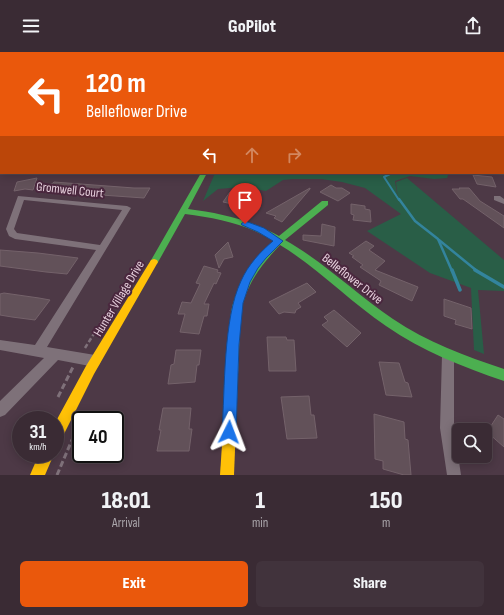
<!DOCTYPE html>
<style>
:root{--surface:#3a2b34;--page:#41333c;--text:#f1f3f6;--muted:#aba7ac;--line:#54474f;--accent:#ea580c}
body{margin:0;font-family:"Sofia Sans Condensed",sans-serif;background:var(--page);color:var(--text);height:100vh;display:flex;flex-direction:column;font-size:15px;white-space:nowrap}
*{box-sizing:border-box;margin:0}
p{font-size:13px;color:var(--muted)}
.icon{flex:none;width:22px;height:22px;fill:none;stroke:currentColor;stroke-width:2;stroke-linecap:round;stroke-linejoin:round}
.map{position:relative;height:423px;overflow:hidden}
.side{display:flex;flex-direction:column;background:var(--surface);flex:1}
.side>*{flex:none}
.guide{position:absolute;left:0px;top:0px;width:504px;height:122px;box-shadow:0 2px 10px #0003,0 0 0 1px var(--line);background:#ea580c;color:#fff;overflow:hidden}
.buttons{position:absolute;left:452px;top:371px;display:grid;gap:8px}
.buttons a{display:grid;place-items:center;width:40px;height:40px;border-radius:6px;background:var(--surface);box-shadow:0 2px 10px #0003,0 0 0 1px var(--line);font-size:20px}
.speed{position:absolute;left:12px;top:359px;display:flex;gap:8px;font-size:20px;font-weight:700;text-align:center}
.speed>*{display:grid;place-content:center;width:52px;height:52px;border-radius:50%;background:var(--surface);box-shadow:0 2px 10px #0003,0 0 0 1px var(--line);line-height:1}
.speed small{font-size:10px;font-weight:400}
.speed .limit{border:2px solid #111;border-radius:6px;background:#fff;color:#111}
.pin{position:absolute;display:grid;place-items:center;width:34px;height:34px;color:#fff;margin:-41px -17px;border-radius:50% 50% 50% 0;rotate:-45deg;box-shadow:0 0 4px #0007}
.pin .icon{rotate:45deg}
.me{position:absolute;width:44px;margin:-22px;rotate:3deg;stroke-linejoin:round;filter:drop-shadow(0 0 3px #0008)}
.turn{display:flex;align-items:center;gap:14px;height:84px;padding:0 20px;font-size:18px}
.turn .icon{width:52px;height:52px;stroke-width:2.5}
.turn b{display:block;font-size:28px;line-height:34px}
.lanes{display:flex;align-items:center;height:38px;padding:0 20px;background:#0003;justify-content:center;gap:20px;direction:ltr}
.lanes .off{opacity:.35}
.eta{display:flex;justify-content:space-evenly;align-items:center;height:68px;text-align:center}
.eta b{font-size:24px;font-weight:800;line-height:28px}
.cta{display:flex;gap:8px;margin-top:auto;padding:8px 20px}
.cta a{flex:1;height:46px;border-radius:6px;background:var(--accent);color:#fff;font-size:16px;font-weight:800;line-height:46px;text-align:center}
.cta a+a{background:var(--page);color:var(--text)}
header{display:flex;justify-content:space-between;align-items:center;height:52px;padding:0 20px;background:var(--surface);font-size:18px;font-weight:800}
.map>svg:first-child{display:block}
.green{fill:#295e47}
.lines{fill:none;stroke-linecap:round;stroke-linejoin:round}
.stream-far2{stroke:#33849d;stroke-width:2}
.stream-far1{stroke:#33849d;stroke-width:2.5}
.stream{stroke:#33849d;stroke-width:3.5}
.building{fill:#625159;stroke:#74626a}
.path-far1{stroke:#7f717a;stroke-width:2.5;stroke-dasharray:4.5 2.5;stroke-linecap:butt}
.path{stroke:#7f717a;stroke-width:3;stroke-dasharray:6 3;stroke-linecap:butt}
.street{fill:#7e7179;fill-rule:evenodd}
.fast{fill:#4caf50;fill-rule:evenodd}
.slow{fill:#ffc107;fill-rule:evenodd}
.route{fill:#1a73e8;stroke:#114b97}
.labels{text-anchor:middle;stroke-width:4;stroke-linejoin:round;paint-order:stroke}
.street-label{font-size:13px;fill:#e7d0dd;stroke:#4a273e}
</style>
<header><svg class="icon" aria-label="menu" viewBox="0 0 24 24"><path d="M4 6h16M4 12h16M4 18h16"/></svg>GoPilot<svg class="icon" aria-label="share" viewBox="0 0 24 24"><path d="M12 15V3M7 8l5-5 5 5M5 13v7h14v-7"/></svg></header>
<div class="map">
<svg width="504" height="423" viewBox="0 0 504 423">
<rect width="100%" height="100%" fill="#4d3946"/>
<!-- green -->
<path class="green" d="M215,121H449L447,126L434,127L410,124L395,129L398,148L396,130L407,126L504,208V239L478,238L484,302L474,298L471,236L430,221L367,179L401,162L365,136L342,130L321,127H293L283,128L266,139L242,135L218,137L203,149Z"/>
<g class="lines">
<!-- stream-far2 -->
<path class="stream-far2" d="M392,121L384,125L399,148"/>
<!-- stream-far1 -->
<g class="stream-far1">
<path d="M399,147L415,169L438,187L452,219"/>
<path d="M439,188L477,219"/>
</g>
<!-- stream -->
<g class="stream">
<path d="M452,218L460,238"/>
<path d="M475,218L504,235"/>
</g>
</g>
<!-- building -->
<g class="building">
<path d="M473,123L492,125L496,135L477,132Z"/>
<path d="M37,126L33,138L25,137L14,139L17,130Z"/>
<path d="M54,130L134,136H150L144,146L44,139Z"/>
<path d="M331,133L336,136H342L350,141L338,149L320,140Z"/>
<path d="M310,136V137L282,170L274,166L276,164L266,161Z"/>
<path d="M459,136H469L480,149L504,164V176L463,147H460L452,137H460Z"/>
<path d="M230,140L248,146L242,154L223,150Z"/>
<path d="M351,152L365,154V157L370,158L371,170L353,168L354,163L351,162Z"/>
<path d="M322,172L335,175L334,194L303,188V183L321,184Z"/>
<path d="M366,189L374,194L369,198L385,209L375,218L418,235L412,249L379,233L381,229L360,215L363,213L352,205L354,204L349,201Z"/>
<path d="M228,190L233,205L224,207L219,216L215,203Z"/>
<path d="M0,198L38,201L78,206L67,222L46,220L0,214Z"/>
<path d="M204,214L218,218L217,220L221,221L216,232L214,231L204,252H209L207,264H204L199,282L180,280L185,262H178L182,250L191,251L200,232L196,231Z"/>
<path d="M307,231L316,240L298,251L301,255L296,258L295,261L284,260L279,262L269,250Z"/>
<path d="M4,241L39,246L50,248L35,268L12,265L0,263V242Z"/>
<path d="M444,247L471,256L472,277L455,272L456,268L444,264Z"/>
<path d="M334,258L361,281L347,295L322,273L328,269L324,265Z"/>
<path d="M267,285H286L287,288H294L296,319H269Z"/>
<path d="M176,298H201L199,313H197L195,330L168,332L171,313L174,312Z"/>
<path d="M379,310L399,311L405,330L408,331L412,345L386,343Z"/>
<path d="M309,344L311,363H314L317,386L287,387L281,345Z"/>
<path d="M163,356H191L189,377H192L189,399H157L161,378H159Z"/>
<path d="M374,362L404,370L405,387L408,388L411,423H404L383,417V409L375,407Z"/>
<path d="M498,363L504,367V395L487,380Z"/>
</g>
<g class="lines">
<!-- path-far1 -->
<path class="path-far1" d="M85,296L107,261"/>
<!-- path -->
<g class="path">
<path d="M58,345L73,315"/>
<path d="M57,423L75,381"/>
</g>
<!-- street -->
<g class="street">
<path d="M18,144L127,154L131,156L47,295L95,303L99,305L101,309L99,313L95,315L58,308L5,363L0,365V349L44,306L0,298V288L35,293L96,198L15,187L9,184L6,177ZM24,148L122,158L100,193L17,181L14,177Z"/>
<path d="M494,144H500L504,147V152L494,148Z"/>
<path d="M448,297L452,299L454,303V376L461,423H447L440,376L442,303L444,299Z"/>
</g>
<!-- fast -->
<path class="fast" d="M201,121H207L188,157C220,161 251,168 279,184L322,149H328V153L285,188C324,210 356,242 393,267C427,290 465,304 504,317V329C463,315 422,299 386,274C349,249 318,216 280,193C264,210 250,227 243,251C241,259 242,268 239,275L235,277L231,275C229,270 231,266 231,260C236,232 254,209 274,189C246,172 217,166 185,162L157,212H151L150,210Z"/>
<!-- slow -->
<g class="slow">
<path d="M154,207L157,208L158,210L94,322L60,390L55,392V371L86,314L151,208Z"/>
<path d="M235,267L239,269L240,272L234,423H220L230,272L231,269Z"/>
<path d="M39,402H54L45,423H30Z"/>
</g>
</g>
<!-- sky -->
<linearGradient id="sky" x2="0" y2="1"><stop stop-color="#2a1f26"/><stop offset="0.45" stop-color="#5c5468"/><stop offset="1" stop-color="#5c5468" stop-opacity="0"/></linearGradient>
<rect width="504" height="107" fill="url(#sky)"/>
<!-- route -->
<path class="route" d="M245,169L264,176L283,189L266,206L258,216L250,230L243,251L239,293L236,380L234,385L229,387L224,385L222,380C225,337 223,267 241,229C248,213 260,200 273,189L258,180L242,173L241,172Z"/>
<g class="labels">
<!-- street labels -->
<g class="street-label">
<text transform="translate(70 137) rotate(6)" y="5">Gromwell Court</text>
<text transform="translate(353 226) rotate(38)" y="5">Belleflower Drive</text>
<text transform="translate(118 246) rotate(-59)" y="5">Hunter Village Drive</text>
</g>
</g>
</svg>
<div class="buttons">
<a><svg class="icon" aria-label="search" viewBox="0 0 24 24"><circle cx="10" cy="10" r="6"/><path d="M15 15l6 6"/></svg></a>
</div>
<div class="speed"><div>31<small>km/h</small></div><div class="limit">40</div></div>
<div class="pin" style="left:245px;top:172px;background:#d93025"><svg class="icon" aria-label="arrive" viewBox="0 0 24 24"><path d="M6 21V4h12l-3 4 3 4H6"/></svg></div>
<svg class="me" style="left:229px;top:380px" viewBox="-20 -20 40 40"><path d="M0-17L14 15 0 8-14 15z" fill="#1a73e8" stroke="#fff" stroke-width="4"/></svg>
<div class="guide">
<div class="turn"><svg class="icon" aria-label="left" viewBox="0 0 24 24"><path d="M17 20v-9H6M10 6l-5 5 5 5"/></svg><div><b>120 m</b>Belleflower Drive</div></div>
<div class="lanes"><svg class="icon" aria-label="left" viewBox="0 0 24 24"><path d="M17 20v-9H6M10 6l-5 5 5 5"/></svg><svg class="icon off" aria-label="ahead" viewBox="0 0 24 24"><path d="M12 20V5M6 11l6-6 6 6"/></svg><svg class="icon off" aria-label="right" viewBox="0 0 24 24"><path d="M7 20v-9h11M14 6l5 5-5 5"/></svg></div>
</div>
</div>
<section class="side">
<div class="eta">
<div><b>18:01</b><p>Arrival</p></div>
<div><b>1</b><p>min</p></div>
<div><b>150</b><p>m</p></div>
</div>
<div class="cta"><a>Exit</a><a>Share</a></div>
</section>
